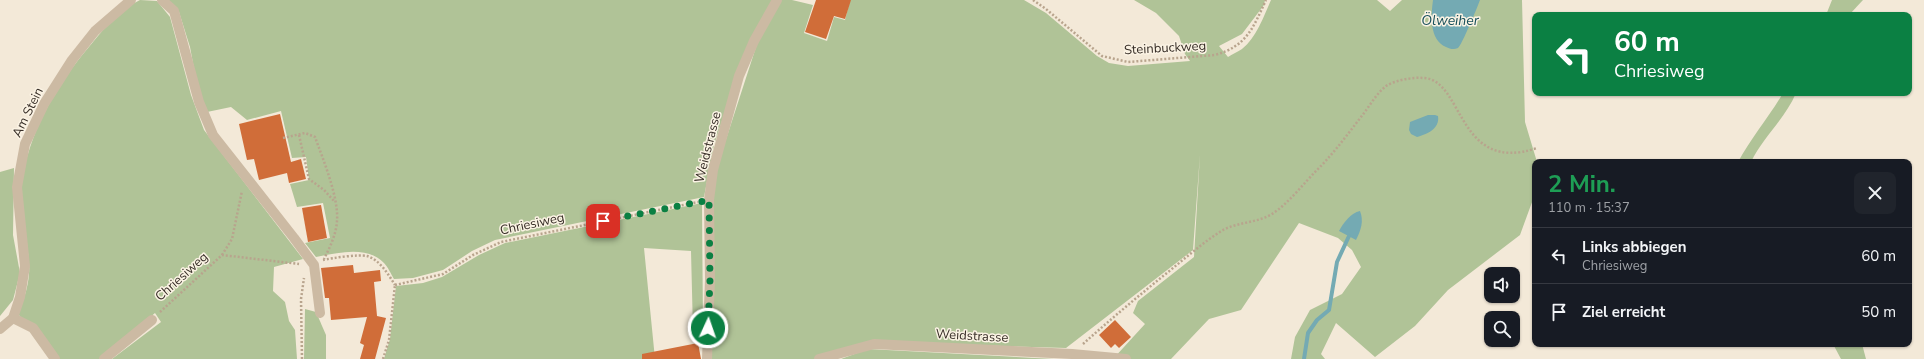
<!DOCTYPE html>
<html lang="de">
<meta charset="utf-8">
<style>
:root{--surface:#171b24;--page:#20242c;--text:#f1f3f6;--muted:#9ea1a6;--line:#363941}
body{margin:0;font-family:"Nunito Sans",sans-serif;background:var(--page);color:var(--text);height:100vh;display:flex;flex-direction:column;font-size:15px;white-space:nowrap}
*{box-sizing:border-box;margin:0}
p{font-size:13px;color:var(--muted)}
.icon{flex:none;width:22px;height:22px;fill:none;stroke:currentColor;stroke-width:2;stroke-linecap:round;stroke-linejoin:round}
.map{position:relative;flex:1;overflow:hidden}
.details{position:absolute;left:1532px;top:159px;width:380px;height:188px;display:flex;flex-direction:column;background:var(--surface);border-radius:8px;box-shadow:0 1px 3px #0004}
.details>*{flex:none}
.guide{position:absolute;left:1532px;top:12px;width:380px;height:84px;border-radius:8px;box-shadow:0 1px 3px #0004;background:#0b8043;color:#fff;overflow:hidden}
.controls{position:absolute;left:1484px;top:267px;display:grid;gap:8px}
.controls a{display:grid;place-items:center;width:36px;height:36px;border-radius:8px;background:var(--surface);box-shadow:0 1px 3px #0004;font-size:20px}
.pin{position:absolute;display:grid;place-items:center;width:34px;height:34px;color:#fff;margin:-17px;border-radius:8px;box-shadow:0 2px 6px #0006}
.me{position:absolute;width:44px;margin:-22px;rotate:3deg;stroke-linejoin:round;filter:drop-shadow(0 0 3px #0008)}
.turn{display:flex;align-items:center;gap:14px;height:84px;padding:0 16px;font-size:18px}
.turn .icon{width:52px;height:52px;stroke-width:2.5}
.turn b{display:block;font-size:28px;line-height:34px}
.round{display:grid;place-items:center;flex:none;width:42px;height:42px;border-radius:8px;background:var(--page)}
.overview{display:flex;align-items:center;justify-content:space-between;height:68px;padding:0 16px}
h1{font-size:24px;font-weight:700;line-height:30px;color:#1e9e55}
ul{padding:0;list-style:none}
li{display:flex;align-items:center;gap:12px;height:56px;padding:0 16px;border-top:1px solid var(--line)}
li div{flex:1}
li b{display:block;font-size:15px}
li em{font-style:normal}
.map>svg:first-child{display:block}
.green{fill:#b0c397}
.water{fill:#74aab3}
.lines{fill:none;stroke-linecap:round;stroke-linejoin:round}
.stream{stroke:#74aab3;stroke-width:4}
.building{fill:#d06d39}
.path{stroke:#b8a48d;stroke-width:2.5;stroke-dasharray:2 2;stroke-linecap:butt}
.street{stroke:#ccbaa3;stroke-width:10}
.route{stroke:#0b8043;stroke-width:7;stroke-dasharray:0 12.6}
.labels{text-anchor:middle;stroke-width:3;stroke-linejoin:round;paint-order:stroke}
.street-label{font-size:13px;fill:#362d26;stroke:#fbf3e4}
.water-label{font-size:14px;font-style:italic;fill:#18505b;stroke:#fbf3e4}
</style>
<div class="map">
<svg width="1924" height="359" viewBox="0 0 1924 359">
<rect width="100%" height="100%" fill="#f3e9d8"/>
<!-- green -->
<g class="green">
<path d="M140,0L157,1L170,17L191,95L204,130L303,259L274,267L273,291L285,302L289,321L295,330L297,359H112L161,322L155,313L101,359H56L18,314C23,302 28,288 29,274C31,249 19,218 19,192C20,180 24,166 28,154C41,111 64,76 93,42C106,26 121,9 140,0Z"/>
<path d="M167,0H774L743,58L714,145L704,197L495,240L472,251L443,270L413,278L394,279C391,274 388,267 384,263C367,245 337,253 316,257L305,243L330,238L323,203L297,207L290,184L309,180L306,157L292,158L281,111L247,120L231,107L207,112L200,101L190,47L179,12Z"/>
<path d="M780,0H792L813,5L804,33L827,41L834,17L845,20L850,0H1024L1046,13L1097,56L1109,63L1128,66L1190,61L1185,54L1179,36L1156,13L1134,0H1265L1264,5L1242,34L1219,46L1228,57C1232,54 1238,52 1242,49C1256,38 1264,16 1271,0H1377L1390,11L1402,0H1522L1525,122L1537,162H1535V194L1520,235L1448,290L1415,326L1375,357L1336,323L1321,354L1325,359H1291L1295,337L1310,310L1342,294L1361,267L1352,250L1338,238L1299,223L1241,310L1209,319L1171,359H1113L1145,324L1133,313L1138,301L1194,257L1200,154L1193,250L1066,348L872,342L820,359H710L712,202L718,164L757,44Z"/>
<path d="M1832,0H1863L1849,15H1826Z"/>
<path d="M1783,93H1796C1785,119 1763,137 1751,162H1738C1751,138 1769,117 1783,93Z"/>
<path d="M14,168L13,235L20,273L13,300L0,316V172Z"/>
<path d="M702,203L703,330L693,331L691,251L644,248L655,359H384L390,339L396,286L423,283L442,277L479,255L505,243Z"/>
<path d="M305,309L316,312L326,335V359H304Z"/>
<path d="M1833,344H1862L1866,359H1841Z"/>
<path d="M868,349L1054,359H841Z"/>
</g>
<!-- water -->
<g class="water">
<path d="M1433,0H1480C1477,8 1462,45 1458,48C1454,50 1450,49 1446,47C1429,40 1431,15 1433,0Z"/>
<path d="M1428,115H1435L1438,116C1440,129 1427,134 1417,137L1411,134L1409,130L1410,122Z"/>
<path d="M1360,211C1364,221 1361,230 1356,240L1339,231C1343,223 1351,213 1360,211Z"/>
</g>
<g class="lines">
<!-- stream -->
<path class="stream" d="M1304,359L1308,333L1317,320L1329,310L1337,262L1349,236"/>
</g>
<!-- building -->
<g class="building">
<path d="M816,0H851L845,19L834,16L826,39L805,32Z"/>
<path d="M280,114L291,162L301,159L306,179L289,183L287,173L259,180L254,159L247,160L239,124Z"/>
<path d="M321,205L327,238L308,242L302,208Z"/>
<path d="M353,265L354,273L380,270L381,281L374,282L377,316L386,318L375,359H360L364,345L360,343L367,317L331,320L329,298H325L321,268Z"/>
<path d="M1115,320L1131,337L1119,348L1115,344L1111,348L1099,335Z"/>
<path d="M698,343L701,359H642V354Z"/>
</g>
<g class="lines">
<!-- path -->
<g class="path">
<path d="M1033,0L1046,9L1102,56L1128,62L1215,55C1247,46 1253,28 1266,0"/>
<path d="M299,135L309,179L324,190L335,202"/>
<path d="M283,138L305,133L315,137C323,159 339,198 337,221C336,235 330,247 324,259"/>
<path d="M222,255L232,239L242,191"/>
<path d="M323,260C332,258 359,254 367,256C380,260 388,274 395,285"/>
<path d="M395,285L443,274L473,255L501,242L698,202"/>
<path d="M160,312L222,255L299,264"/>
<path d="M1083,344C1112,318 1142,293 1173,268C1189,255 1205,241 1223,230C1238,222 1257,223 1272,214C1288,204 1304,183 1317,170C1334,153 1347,135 1361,117C1369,107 1376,94 1386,86C1396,80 1412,77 1424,78C1464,80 1457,175 1537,148"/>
<path d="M302,359L301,299L304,278"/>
<path d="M383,359L389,340L395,285"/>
</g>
<!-- street -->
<g class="street">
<path d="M162,0L174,11L199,102L213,135L294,238L314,265L320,313"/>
<path d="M13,318L33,328L55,359"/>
<path d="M0,329L13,318L20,297L25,266L17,187L25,144L44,104L72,60L95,31L131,0"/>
<path d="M104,359L152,320"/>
<path d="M707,359L710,280L709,200L713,170L739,76L754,41L777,0"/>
<path d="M819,359L874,344L1072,354L1126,359"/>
</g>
</g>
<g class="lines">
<!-- route -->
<path class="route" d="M603,221L709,200L710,280L708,328"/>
</g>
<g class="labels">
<!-- street labels -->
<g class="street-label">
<text transform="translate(1165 47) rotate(-3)" y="5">Steinbuckweg</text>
<text transform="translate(27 112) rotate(-64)" y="5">Am Stein</text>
<text transform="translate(707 147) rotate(-76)" y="5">Weidstrasse</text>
<text transform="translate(532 223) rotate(-12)" y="5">Chriesiweg</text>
<text transform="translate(181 276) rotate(-42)" y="5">Chriesiweg</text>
<text transform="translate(972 335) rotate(3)" y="5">Weidstrasse</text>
</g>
<!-- water labels -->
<g class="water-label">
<text x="1450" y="25">Ölweiher</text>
</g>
</g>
</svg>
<div class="controls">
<a><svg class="icon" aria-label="sound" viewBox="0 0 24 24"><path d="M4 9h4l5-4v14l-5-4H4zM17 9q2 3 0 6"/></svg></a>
<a><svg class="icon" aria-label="search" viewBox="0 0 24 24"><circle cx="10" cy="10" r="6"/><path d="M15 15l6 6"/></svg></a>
</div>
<div class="pin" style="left:603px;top:221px;background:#d93025"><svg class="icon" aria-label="arrive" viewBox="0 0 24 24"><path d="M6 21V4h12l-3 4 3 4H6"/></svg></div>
<svg class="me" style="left:708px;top:328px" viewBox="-20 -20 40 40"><circle r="17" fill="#0b8043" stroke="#fff" stroke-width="3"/><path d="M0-11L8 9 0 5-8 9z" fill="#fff"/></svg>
<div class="guide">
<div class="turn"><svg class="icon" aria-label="left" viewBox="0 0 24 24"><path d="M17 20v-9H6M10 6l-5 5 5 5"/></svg><div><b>60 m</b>Chriesiweg</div></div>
</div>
<section class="details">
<div class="overview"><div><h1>2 Min.</h1><p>110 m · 15:37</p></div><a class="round"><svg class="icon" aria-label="close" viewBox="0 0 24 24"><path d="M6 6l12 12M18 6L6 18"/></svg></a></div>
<ul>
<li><svg class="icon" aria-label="left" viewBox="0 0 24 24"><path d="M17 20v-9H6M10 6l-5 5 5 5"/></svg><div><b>Links abbiegen</b><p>Chriesiweg</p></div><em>60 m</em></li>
<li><svg class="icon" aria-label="arrive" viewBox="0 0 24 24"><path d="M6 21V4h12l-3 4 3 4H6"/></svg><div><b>Ziel erreicht</b></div><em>50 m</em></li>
</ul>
</section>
</div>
